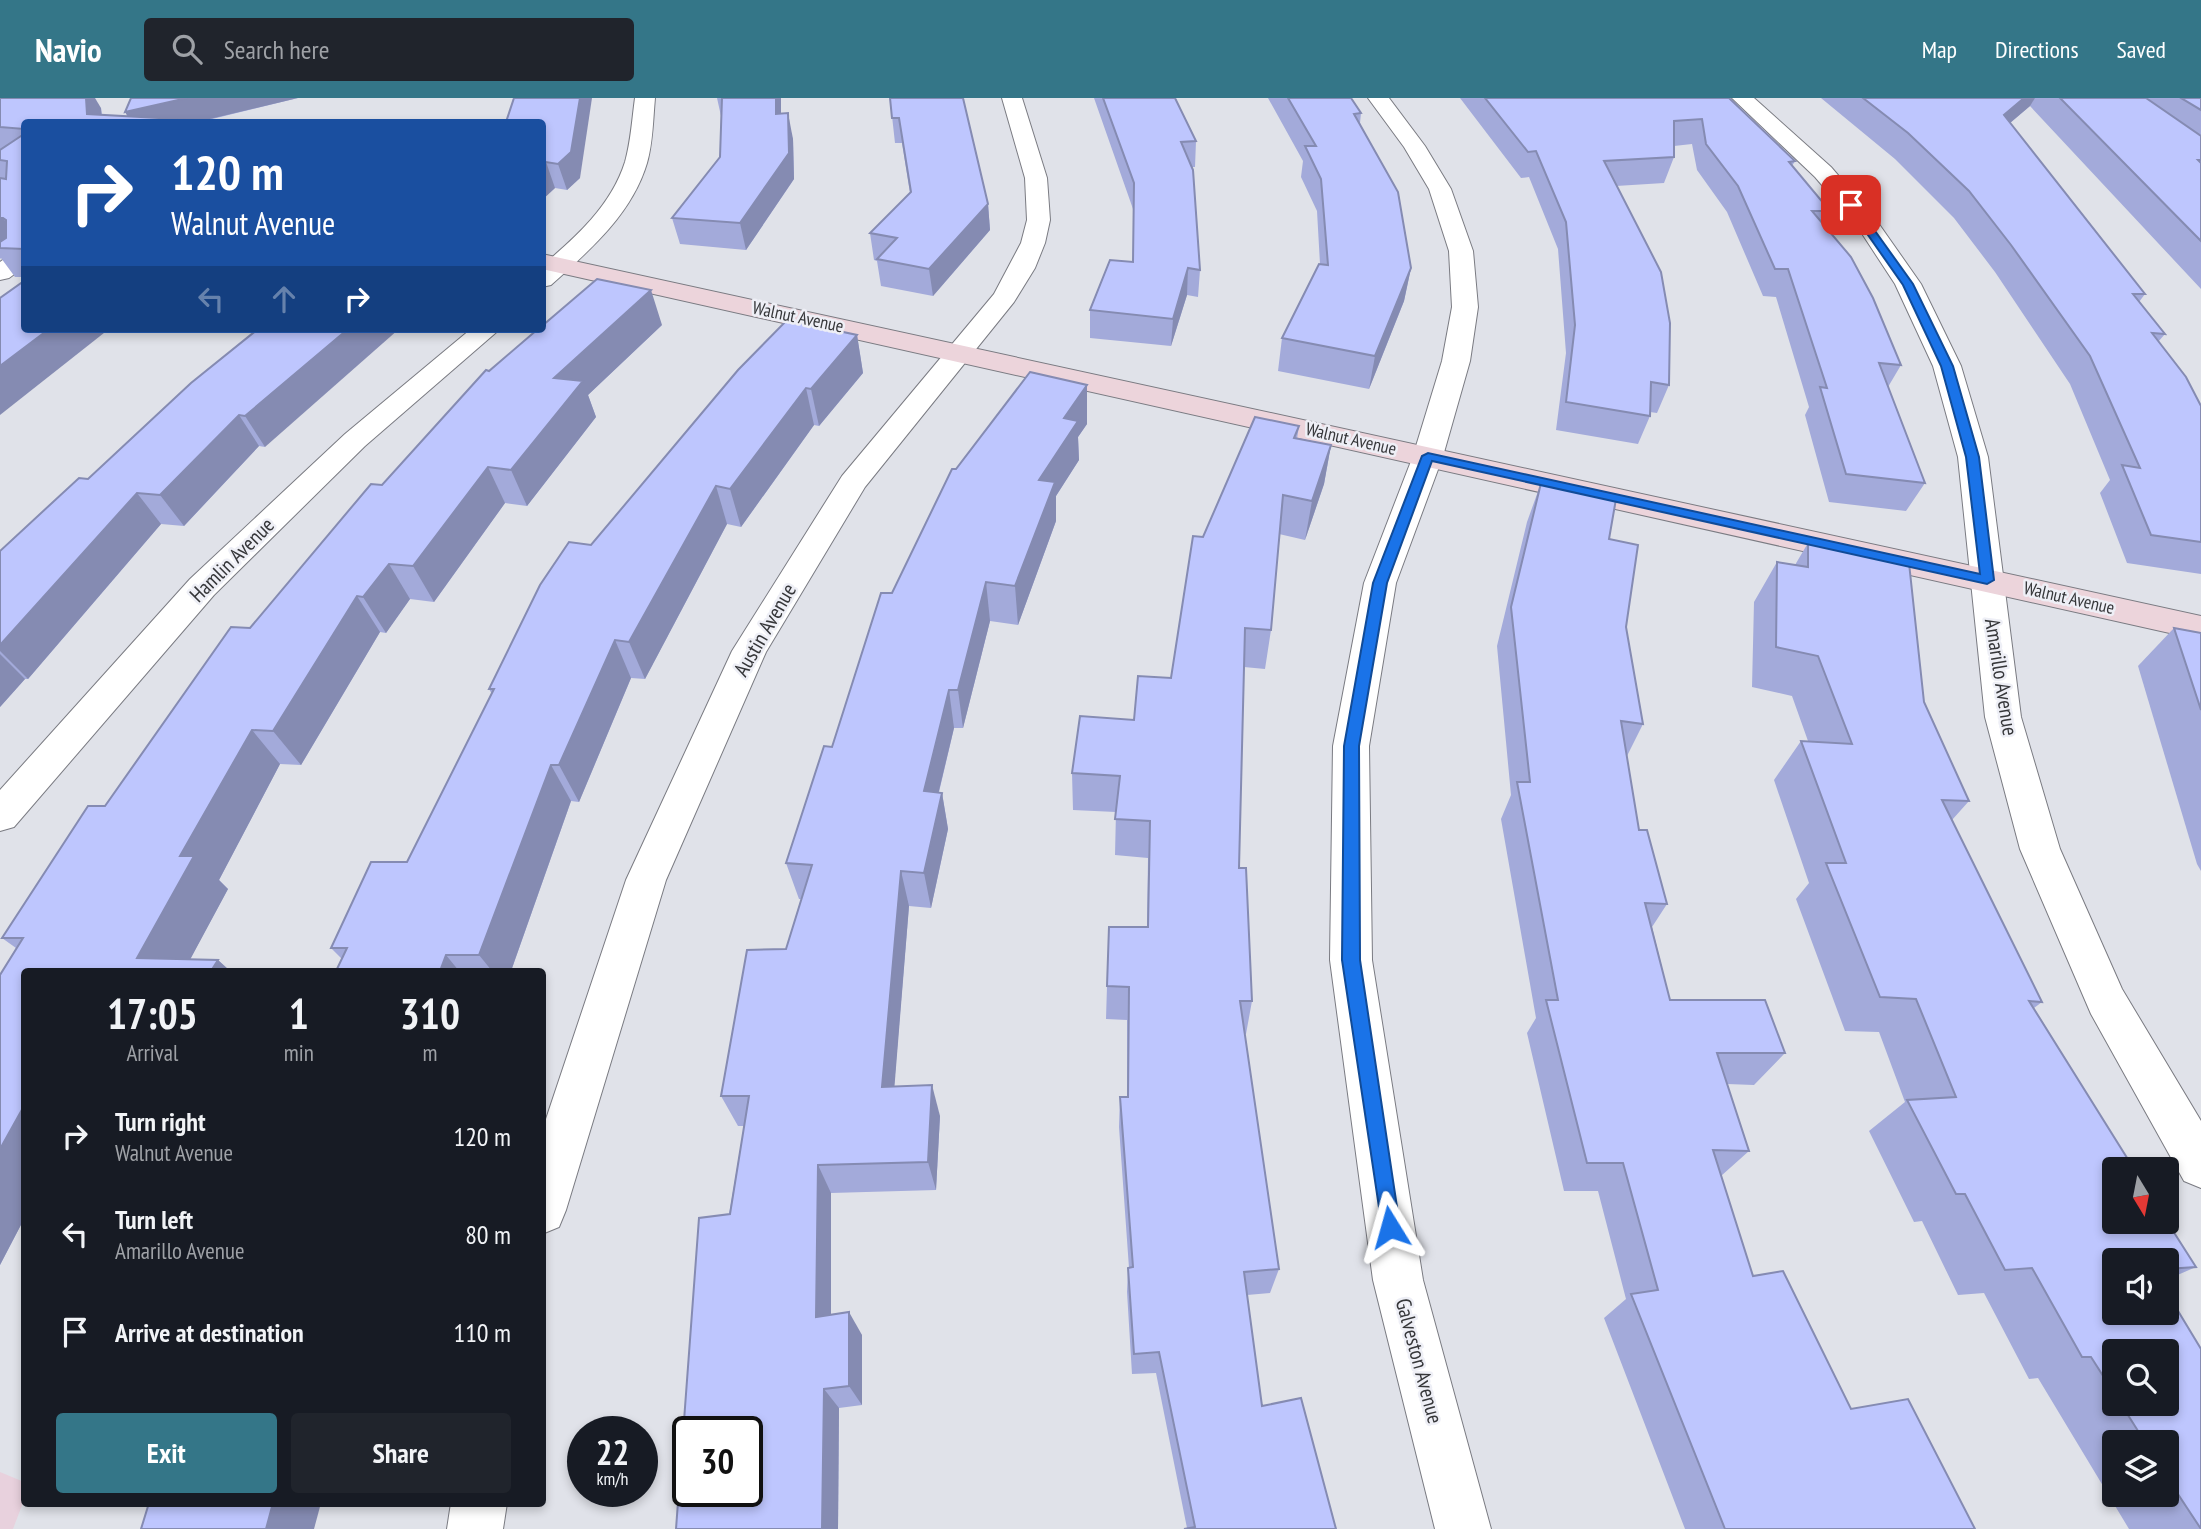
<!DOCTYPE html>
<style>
:root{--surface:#171b24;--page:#20242c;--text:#f1f3f6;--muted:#9ea1a6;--accent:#347688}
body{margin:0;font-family:"PT Sans Narrow",sans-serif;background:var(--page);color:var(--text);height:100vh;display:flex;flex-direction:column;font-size:26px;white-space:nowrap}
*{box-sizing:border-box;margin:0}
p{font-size:23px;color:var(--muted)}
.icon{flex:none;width:38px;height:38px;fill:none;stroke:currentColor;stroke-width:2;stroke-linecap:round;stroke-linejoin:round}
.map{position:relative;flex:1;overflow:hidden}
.panel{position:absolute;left:21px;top:870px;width:525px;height:539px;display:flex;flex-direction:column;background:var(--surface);border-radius:7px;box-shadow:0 4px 10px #0003}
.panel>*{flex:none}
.top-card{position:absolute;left:21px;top:21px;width:525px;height:214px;border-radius:7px;box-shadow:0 4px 10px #0003;background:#1a4fa0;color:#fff;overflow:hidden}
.needle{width:46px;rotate:170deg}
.buttons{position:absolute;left:2102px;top:1059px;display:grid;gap:14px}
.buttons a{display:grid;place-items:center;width:77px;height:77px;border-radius:7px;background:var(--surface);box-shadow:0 4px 10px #0003;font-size:35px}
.speed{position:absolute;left:567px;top:1318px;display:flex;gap:14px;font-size:35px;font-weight:700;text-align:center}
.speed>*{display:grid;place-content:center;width:91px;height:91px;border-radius:50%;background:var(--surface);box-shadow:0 4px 10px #0003;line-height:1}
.speed small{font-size:18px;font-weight:400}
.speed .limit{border:4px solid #111;border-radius:10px;background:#fff;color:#111}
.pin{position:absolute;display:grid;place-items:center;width:60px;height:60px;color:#fff;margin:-30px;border-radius:14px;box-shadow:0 4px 10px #0006}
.me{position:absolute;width:77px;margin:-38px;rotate:352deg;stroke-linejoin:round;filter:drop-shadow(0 0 5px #0008)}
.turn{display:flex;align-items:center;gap:24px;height:147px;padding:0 35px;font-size:32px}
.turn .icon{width:91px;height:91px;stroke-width:2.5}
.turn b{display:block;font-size:49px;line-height:60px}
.lanes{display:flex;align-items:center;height:66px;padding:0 35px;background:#0003;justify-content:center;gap:35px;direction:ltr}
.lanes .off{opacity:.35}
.eta{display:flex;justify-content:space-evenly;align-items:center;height:119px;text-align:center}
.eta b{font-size:42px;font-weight:700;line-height:49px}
.primary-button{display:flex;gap:14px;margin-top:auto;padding:14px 35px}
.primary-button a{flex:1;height:80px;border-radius:7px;background:var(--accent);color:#fff;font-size:28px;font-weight:700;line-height:80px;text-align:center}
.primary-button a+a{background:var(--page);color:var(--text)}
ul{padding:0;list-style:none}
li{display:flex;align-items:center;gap:21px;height:98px;padding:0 35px}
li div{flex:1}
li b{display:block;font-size:26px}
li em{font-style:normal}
header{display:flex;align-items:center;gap:42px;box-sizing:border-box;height:98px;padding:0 35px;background:var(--accent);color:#fff}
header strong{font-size:33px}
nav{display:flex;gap:38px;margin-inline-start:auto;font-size:24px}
.search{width:490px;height:63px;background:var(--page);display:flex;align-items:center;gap:18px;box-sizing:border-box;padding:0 24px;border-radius:7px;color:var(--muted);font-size:26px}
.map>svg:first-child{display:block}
.education{fill:#e8d1dd}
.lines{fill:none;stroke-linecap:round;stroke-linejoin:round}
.street-casing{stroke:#7a7b82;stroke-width:2}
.secondary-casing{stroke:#7a7b82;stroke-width:2}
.street{fill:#fff;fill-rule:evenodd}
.secondary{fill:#ecd4db;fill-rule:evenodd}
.wall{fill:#a3aada;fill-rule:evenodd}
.shaded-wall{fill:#858bb2}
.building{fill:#bec6fe;stroke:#858bb2;stroke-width:2;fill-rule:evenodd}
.route{fill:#1a73e8;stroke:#114b97;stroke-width:2}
.labels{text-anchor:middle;stroke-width:5;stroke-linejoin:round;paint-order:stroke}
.far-street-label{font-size:18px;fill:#36373a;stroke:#eeeff6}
.street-label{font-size:21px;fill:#36373a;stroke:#eeeff6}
</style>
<header>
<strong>Navio</strong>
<div class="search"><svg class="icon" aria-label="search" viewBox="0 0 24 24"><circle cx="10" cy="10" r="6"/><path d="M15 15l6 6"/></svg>Search here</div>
<nav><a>Map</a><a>Directions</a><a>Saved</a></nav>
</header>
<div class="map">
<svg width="2201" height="1431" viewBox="0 0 2201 1431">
<rect width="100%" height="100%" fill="#e0e2e9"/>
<!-- education -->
<path class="education" d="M0,1374L24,1384V1402L13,1431H0Z"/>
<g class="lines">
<!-- street casing -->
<g class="street-casing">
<g id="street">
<path d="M635,0H655C653,21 653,44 647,65C632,116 589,153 551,187L542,189V168C576,139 611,108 625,64C631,43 632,21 635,0Z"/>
<path d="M1002,0H1022L1047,80L1050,122L1045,145L1035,170L1014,204L865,389L766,554L666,782L566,1112L559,1129L542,1136V1033L626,782L732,553L842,378L994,196L1021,145L1027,122L1025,80Z"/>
<path d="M1368,0H1389L1425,48L1451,91L1473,153L1478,209L1470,263L1443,358L1396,485L1369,648L1372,862L1423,1182L1491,1431H1435L1373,1182L1330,862L1333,648L1364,485L1413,358L1442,263L1452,209L1449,153L1429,91L1404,49Z"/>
<path d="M1732,0H1754L1831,69L1874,119L1921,186L1961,268L1988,359L2021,619L2060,751L2122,891L2201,1023V1090L2184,1083L2091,916L2020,751L1985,619L1958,359L1933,268L1895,186L1857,128L1815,79Z"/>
<path d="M24,151V169L9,180L0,182V164L15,153Z"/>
<path d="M471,231H500L365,348L214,497L14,729L0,733V692L190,481L345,336Z"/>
<path d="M451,1405H507L503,1431H447Z"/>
</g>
</g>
<!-- secondary casing -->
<g class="secondary-casing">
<path id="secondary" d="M542,156L2201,518V542L542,171Z"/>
</g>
<!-- street -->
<use href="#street" class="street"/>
<!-- secondary -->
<use href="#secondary" class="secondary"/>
</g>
<!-- wall -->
<g class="wall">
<path d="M0,0L101,10L102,17L128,18L125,14L298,0L204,23L24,24V179H15L1,160L0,161V80H1L0,79Z"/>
<path d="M717,0H781V16L793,41L794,81L746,152L680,146L672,120L720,59L721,18Z"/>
<path d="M890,0L988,106L990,132L933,198L881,188L877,163L874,162L870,135L910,95L902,45H895Z"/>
<path d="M1094,0H1175L1196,43L1195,69H1192L1200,172L1198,199L1187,197L1171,248L1090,240V212L1133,164V111Z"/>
<path d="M1268,0H1351L1361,15L1360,25L1411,170L1404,203L1369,291L1278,273L1282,240L1320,166L1317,113L1301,79L1303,63Z"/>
<path d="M1460,0H1729L1795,63L1792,68L1830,113L1823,127L1901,267L1888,289L1925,385L1906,413L1829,404L1805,317L1809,309L1776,199L1763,198L1727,114L1697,72L1692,46L1674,48V59L1664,85L1616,88L1669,287L1657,315L1650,314V318L1638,346L1556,332L1566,255L1558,151L1529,79L1521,80Z"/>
<path d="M1821,0H2201V191L2030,8L2010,25L2145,196L2139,204L2165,236L2158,244L2201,308V476L2127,465L2100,395L2110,382L2070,286L1995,174L1954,120L1895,61Z"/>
<path d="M542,24L580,80L567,92L555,90L542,102Z"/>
<path d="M662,227L588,297L596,319L527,408L505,405L434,504L410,501L386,535L380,534L301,667L280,666L219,782L228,791L190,861L218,862L230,873H24V1121L0,1167V877L16,850L2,840L105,708L250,530L382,387L489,273Z"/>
<path d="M258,231L265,349L259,348L184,428L161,426L28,581H25L0,609V453L88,381Z"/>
<path d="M857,237L863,275L819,328L814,327L741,429L727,426L645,581L631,580L579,704L571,703L511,873H336L342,861L331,850L407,764L492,596L489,591L591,447Z"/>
<path d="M1087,287V326L1078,339L1079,362L1056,398V423L1018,527L990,523L963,630H954L939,694L942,695L948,731L931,810L909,808L894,988L940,1018L936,1092L831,1095V1217L862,1237V1307L839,1310L838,1431H676L744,1028H738L721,998L786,851L801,801H799L786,765L892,495L956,371Z"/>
<path d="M1299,328L1297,341L1331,347L1324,386L1305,442L1279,436L1271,532L1265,571L1244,569L1239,770L1252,903L1246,936H1245L1279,1171L1270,1195L1247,1197L1262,1308L1336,1431L1187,1430L1156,1275L1132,1276L1127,1194L1128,1170H1129L1119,1029L1120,999H1127V922L1106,921L1107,888L1147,829L1148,760L1115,757L1116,714L1073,712L1072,675L1134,622L1171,580L1203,439Z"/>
<path d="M1541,385L1609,441L1643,626L1627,658L1639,732L1667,806L1652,829L1670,902L1785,955L1754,987L1727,986L1749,1053L1721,1078L1753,1178L1851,1311L1975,1431H1685L1604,1220L1626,1201L1598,1093H1564L1527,935L1536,920L1501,721L1511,697L1497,548L1527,424Z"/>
<path d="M1808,445L1909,465L1924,604L1969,703L1952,722L2042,904L2034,910L2134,1071H2114V1124H2166V1122L2196,1169L2166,1182V1162H2114V1214H2166V1193L2201,1251V1431H2129L2038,1280L2029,1281L1984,1195L1958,1197L1922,1123L1914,1124L1869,1033L1905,1004L1879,934L1845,933L1796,801L1809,785L1774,682L1801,643H1808L1792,598L1752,589L1754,504L1777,464L1795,467ZM2114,1253H2166V1306H2114ZM2114,1344H2166V1396H2114Z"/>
<path d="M2174,530L2201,535V773L2197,766L2138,568Z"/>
</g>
<!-- shaded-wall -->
<g class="shaded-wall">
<path d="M86,0H95L101,10L102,24L87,16Z"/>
<path d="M187,0H298L197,24H131L125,14Z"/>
<path d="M580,0H592L580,80L567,92L558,66Z"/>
<path d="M776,0H781V42L776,16Z"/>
<path d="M2024,0H2035L2030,8L1990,42L2004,17Z"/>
<path d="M788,15L793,41L794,81L746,152L740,125Z"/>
<path d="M546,64L555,90L542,102V68Z"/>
<path d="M988,106L990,132L933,198L929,171Z"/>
<path d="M0,120H3L23,148L0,150Z"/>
<path d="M1188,170L1187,197L1171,248L1173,221Z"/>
<path d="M1411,170L1404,203L1369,291L1375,258Z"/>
<path d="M651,192L662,227L588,297L596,319L527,408L511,372L554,280Z"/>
<path d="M49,231H109L0,317V268Z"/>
<path d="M348,231H399L265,349L245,318Z"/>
<path d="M857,237L863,275L819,328L811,291Z"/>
<path d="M1087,287V326L1078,339L1079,362L1056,398V423L1018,527L1015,488L1039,382L1064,320Z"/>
<path d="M806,290L814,327L741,429L730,391Z"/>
<path d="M239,317L259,348L184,428L160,397Z"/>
<path d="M1331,347L1324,386L1305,442L1312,403Z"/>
<path d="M488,369L505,405L434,504L413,468Z"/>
<path d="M716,388L727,426L645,581L629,544Z"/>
<path d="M137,395L161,426L28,581L0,553V547Z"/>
<path d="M389,466L410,501L386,535L363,499Z"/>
<path d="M986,484L990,523L963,630L958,592Z"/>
<path d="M357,498L380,534L301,667L273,633Z"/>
<path d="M615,542L631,580L579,704L559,667Z"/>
<path d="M0,556L25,581L0,609Z"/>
<path d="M949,592L954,630L930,730L924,693Z"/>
<path d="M252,632L280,666L219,782L228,791L184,873L137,860L180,758Z"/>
<path d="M551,667L571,703L511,873H492L479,857Z"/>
<path d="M942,695L948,731L931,810L924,775Z"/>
<path d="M901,773L909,808L892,1019L882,989Z"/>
<path d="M446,857L459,873H440Z"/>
<path d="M218,862L230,873H211Z"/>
<path d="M932,987L940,1018L936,1092L928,1064Z"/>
<path d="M24,1008V1121L0,1167V1051Z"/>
<path d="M818,1067L831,1095V1241L816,1219Z"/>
<path d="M849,1214L862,1237V1307L849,1288Z"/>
<path d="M824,1291L839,1310L838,1431H822Z"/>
<path d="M273,1405H321L314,1431H266Z"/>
</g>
<!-- building -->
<g class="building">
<path d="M0,0H86L87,16L231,24H24V31L0,29Z"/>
<path d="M131,0H187L125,14Z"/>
<path d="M514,0H580L571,54L558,66L546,64L542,68V24H506Z"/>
<path d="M722,0H776V16L788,15L789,55L740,125L672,120L720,59Z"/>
<path d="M890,0H963L988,106L929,171L877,161L897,140L870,135L911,94L899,20H892Z"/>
<path d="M1103,0H1175L1196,43L1181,44L1193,72L1200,172L1188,170L1173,221L1090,212L1110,162L1133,164L1134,85Z"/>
<path d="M1288,0H1351L1361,15L1354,16L1398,94L1411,170L1375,258L1282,240L1319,166L1328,167L1321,81L1305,48H1316Z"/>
<path d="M1485,0H1729L1795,63L1789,64L1830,113H1812L1851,159L1873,200L1901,267L1879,265L1925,385L1846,376L1820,289L1827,290L1788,171H1775L1738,88L1706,46L1702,21L1674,23V59L1604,63L1661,174L1670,225L1669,287L1651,284L1650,318L1566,304L1575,227L1566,124L1536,53L1528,54Z"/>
<path d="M1863,0H2024L2004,17L2145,196H2133L2165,236L2152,235L2186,279L2201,308V444L2151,437L2122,367L2140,370L2090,258L2011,147L1969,93L1908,35Z"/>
<path d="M2060,0H2146L2201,38V62H2198L2201,65V143Z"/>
<path d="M2181,0H2201V12Z"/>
<path d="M24,36V151L0,150V144L6,140V122L3,120H0V80L6,81L7,63L0,62V52Z"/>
<path d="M597,181L651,192L554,280L583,283L511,372L488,369L413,468L389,466L363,499L357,498L273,633L252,632L180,758H194L137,860L218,862L211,873H24V1008L0,1051V877L23,840H2L88,708H105L231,529L250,530L371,386L382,387L486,272L489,273L538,231H542V228Z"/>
<path d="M24,183V231H49L0,268V200Z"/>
<path d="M787,222L857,237L811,291L806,290L730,391L716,388L629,544L615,542L559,667H551L479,857H446L440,873H336L347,850H331L371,764H407L494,591H489L540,487L569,444L591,447L738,272Z"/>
<path d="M258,231H348L245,318L239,317L160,397L137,395L0,547V453L79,380L88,381L191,285Z"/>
<path d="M1030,274L1087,287L1064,320L1078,323L1039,382L1055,384L1015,488L986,484L958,592H949L924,693L942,695L924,775L901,773L882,989L932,987L928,1064L818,1067L816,1219L849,1214V1288L824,1291L822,1431H676L699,1120L730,1116L749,998H721L747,852L786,851L812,767L786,765L824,648L832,649L881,495H892L952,371H956ZM688,1334H747V1393H688Z"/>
<path d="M1255,319L1299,328L1294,340L1331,347L1312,403L1283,397L1271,532L1245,530L1239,770H1246L1252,903H1240L1279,1171L1244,1174L1262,1308L1301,1300L1336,1431H1184L1195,1429L1159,1254L1134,1256L1128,1170L1133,1169L1120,999H1128L1129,889L1107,888L1109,829H1148L1150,723L1115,721L1120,678L1072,675L1080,618L1134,622L1138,578L1171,580L1193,438L1203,439Z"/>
<path d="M1541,385L1616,401L1609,441L1638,447L1626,529L1643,626L1621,623L1639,732H1647L1667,806L1645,805L1670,902H1765L1785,955H1717L1749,1053L1713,1052L1753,1178L1783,1173L1851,1311L1908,1301L1975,1431H1725L1631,1196L1658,1192L1623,1065H1587L1546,902H1558L1517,684H1530L1511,509Z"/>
<path d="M1808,445L1909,465L1924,604L1969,703L1942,702L2042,904L2029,903L2134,1071H2114V1124H2166V1122L2196,1169L2166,1171V1162H2114V1214H2166V1193L2201,1251V1431L2166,1378V1344H2145L2121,1306H2166V1253H2114V1295L2091,1259H2082L2032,1170L2005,1172L1965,1096H1956L1907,1002L1956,999L1916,901L1880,899L1826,765H1846L1801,643L1852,646L1818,558L1776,549L1777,464L1808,469Z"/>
<path d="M2174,530L2201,535V612Z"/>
<path d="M149,1405H273L266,1431H141Z"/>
</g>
<!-- route -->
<path class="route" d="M1848,105H1855L1913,186L1953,268L1979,359L1994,482L1987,486L1432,363L1387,485L1359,648L1360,862L1400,1129L1397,1136L1390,1139L1383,1136L1342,862L1344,648L1373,485L1422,358L1428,355L1980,476L1966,359L1941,268L1903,187L1847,107Z"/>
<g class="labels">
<!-- far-street labels -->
<g class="far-street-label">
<text transform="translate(798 219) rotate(12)" y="6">Walnut Avenue</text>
<text transform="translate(1351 341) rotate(13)" y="6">Walnut Avenue</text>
<text transform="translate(2069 500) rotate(13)" y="6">Walnut Avenue</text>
</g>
<!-- street labels -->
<g class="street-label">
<text transform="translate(232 462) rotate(-45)" y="7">Hamlin Avenue</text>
<text transform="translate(765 532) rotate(-60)" y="7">Austin Avenue</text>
<text transform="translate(2001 579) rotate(81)" y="7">Amarillo Avenue</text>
<text transform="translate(1419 1263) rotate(75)" y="7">Galveston Avenue</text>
</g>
</g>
</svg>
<div class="buttons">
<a><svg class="needle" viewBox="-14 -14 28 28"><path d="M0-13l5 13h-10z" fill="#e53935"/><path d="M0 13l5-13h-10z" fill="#9ea1a6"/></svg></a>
<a><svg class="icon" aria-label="sound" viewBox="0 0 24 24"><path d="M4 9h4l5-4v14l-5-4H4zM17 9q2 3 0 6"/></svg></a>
<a><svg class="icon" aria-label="search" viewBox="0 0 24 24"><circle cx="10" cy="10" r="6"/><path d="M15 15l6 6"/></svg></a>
<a><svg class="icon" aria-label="layers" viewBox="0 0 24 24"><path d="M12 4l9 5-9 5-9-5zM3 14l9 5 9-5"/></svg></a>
</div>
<div class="speed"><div>22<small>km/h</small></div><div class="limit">30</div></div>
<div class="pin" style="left:1851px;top:107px;background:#d93025"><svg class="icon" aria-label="arrive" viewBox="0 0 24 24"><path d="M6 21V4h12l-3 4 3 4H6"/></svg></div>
<svg class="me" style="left:1390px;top:1129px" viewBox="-20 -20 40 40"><path d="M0-17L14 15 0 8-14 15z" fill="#1a73e8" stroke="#fff" stroke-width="4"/></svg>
<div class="top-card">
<div class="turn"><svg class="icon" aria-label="right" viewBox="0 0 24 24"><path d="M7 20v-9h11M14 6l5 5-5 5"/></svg><div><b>120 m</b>Walnut Avenue</div></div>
<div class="lanes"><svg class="icon off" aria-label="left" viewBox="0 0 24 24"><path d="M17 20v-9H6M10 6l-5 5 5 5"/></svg><svg class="icon off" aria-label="ahead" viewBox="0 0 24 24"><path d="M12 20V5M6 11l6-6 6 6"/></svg><svg class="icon" aria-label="right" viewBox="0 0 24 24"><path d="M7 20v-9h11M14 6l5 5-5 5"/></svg></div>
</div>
<section class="panel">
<div class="eta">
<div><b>17:05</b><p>Arrival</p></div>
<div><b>1</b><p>min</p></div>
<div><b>310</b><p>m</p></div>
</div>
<ul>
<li><svg class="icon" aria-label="right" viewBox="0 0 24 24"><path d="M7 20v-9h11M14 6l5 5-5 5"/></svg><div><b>Turn right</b><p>Walnut Avenue</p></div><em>120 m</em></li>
<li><svg class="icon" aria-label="left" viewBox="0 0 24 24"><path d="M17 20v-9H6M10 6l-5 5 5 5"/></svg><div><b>Turn left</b><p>Amarillo Avenue</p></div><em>80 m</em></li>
<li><svg class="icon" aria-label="arrive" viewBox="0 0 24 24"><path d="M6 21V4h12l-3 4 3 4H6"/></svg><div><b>Arrive at destination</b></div><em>110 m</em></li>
</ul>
<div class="primary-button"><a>Exit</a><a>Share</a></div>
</section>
</div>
